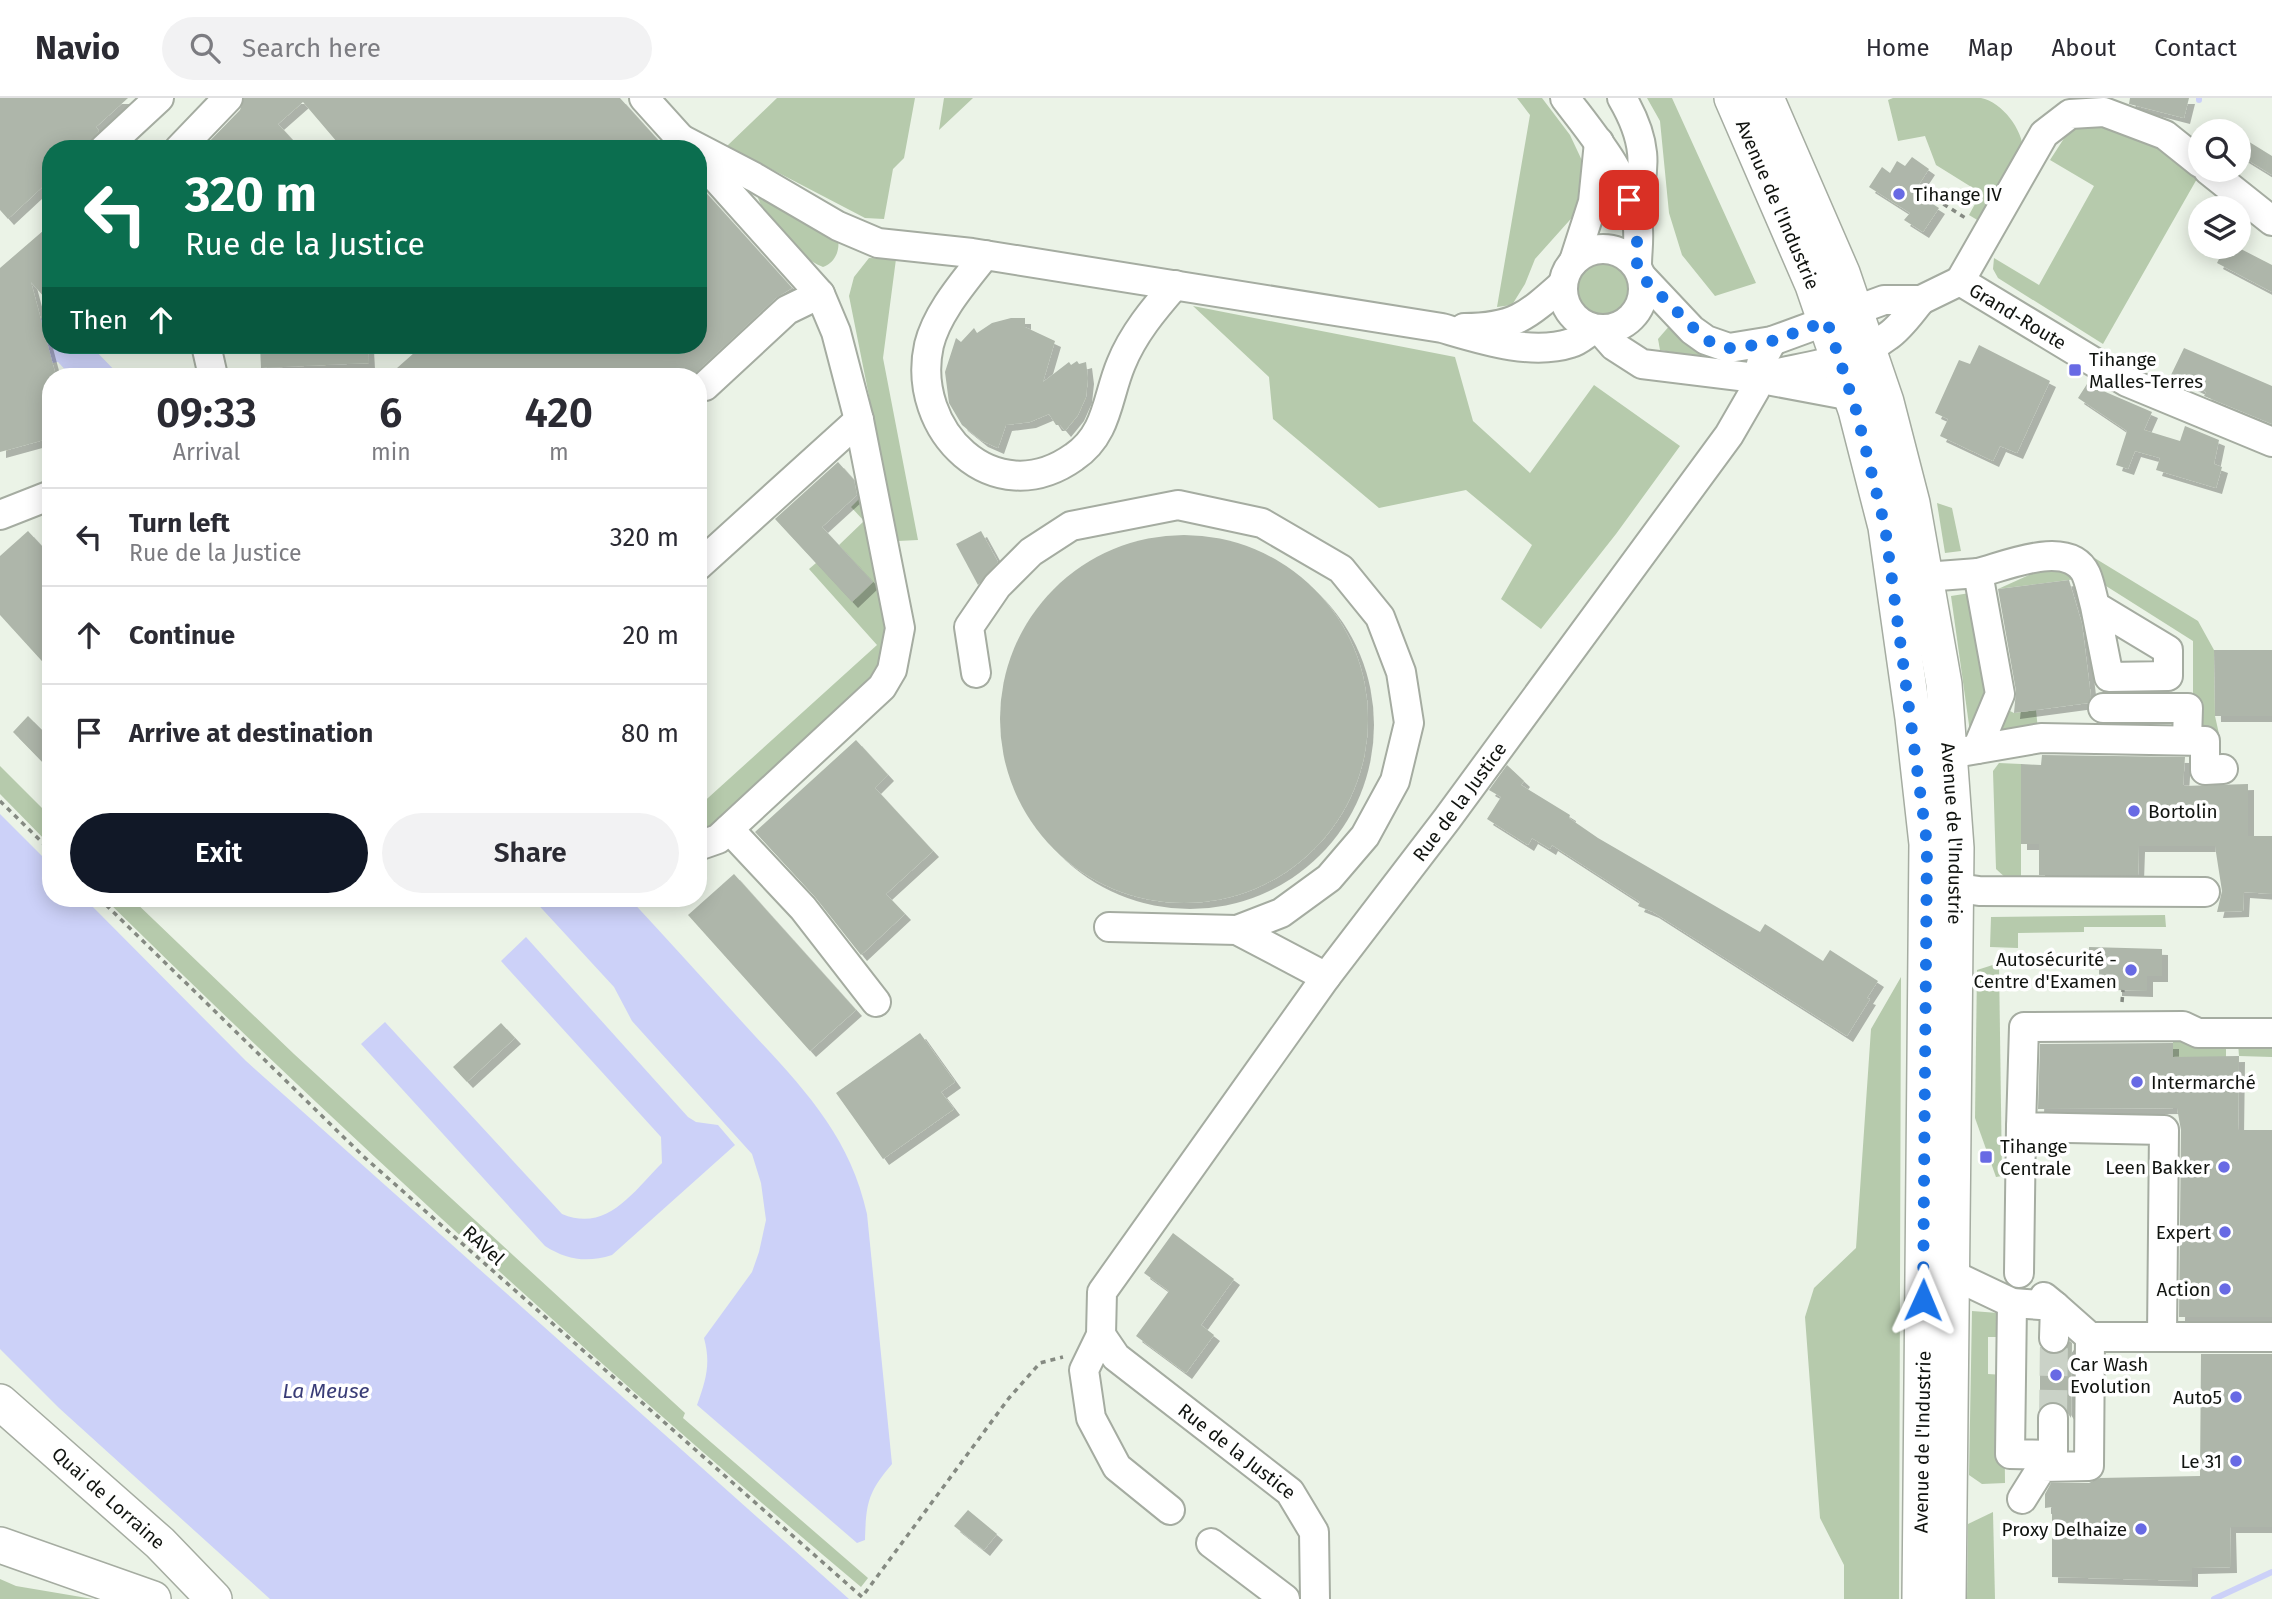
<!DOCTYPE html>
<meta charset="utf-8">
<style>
:root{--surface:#fff;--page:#f2f2f3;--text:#2b2b33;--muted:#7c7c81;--line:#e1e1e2;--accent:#111827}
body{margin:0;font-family:"Fira Sans",sans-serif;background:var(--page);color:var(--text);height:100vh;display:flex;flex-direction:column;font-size:26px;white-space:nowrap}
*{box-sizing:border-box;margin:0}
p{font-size:23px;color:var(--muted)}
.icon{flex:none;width:38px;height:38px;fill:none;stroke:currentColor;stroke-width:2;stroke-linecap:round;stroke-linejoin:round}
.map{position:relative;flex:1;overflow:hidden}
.sheet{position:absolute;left:42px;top:270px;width:665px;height:539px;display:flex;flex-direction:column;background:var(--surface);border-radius:28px;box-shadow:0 4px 18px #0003}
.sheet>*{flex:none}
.hud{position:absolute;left:42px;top:42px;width:665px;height:214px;border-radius:28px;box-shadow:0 4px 18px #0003;background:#0b6e4f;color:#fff;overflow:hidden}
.fabs{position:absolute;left:2188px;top:21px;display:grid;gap:14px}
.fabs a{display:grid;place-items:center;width:63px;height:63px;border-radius:50%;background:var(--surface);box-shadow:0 4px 18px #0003;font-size:35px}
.pin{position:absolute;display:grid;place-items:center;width:60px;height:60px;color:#fff;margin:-30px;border-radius:14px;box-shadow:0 4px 10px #0006}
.me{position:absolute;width:77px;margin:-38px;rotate:1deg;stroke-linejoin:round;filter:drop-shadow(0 0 5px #0008)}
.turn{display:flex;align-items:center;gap:24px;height:147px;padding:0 28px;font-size:32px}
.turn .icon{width:91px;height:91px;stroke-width:2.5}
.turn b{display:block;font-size:49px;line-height:60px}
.then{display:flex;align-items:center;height:66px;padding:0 28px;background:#0003;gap:14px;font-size:26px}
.eta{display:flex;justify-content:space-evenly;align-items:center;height:119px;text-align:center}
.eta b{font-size:42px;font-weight:600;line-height:49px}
.cta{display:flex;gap:14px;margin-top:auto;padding:14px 28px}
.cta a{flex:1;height:80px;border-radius:42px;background:var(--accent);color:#fff;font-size:28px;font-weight:600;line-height:80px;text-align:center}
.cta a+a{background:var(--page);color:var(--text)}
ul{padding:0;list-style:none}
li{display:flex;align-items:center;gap:21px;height:98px;padding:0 28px;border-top:2px solid var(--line)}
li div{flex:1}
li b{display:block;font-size:26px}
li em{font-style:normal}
header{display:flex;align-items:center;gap:42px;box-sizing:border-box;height:98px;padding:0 35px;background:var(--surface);border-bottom:2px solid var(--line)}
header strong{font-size:33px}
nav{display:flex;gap:38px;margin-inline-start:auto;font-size:24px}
.search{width:490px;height:63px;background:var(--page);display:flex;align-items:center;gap:18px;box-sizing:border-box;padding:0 24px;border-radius:38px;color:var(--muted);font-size:26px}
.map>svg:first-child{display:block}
.green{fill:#b6caac}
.water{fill:#ccd1f8}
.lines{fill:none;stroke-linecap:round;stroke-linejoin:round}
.stream{stroke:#ccd1f8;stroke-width:6}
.building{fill:#aeb6aa;filter:url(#shadow)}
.minor-tunnel{stroke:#cad2c7;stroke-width:28;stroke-dasharray:28 14;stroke-linecap:butt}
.minor-casing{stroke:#a5aca1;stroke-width:32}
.major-casing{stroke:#a5aca1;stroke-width:38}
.path{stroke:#858a82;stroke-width:3.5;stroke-dasharray:5 5;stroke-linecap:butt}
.minor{stroke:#fff;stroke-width:28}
.major{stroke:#fff;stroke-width:35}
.route{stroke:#1a73e8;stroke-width:12;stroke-dasharray:0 21.6}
.poi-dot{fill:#686ae4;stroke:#fff;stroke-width:2.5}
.labels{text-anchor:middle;stroke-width:7;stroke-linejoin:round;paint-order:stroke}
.poi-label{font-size:19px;fill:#111410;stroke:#fff;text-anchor:end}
.street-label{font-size:19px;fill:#111410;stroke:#fff}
.water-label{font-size:21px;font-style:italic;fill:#3a3d77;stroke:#fff}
</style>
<header>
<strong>Navio</strong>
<div class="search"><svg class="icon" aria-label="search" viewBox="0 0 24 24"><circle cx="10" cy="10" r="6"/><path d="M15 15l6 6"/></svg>Search here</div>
<nav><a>Home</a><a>Map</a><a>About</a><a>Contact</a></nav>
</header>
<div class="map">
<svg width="2272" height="1501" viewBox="0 0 2272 1501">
<defs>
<filter id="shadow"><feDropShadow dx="6" dy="6" stdDeviation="0" flood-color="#0004"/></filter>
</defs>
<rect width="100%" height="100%" fill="#ebf3e7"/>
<!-- green -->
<g class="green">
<path d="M777,0H915L904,60L893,71L884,121L865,120L727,48Z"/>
<path d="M944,0H973L939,32Z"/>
<path d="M1517,0H1542L1570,37L1585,69L1577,114L1535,161L1525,186L1512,207L1497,209L1530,17Z"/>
<path d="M1647,0H1672L1756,185L1715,198L1682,157L1669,115L1660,23Z"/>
<path d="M1893,0C1921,0 1954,0 1981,0C2002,4 2023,32 2023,52L1979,123L1969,117L1981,95L1936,67L1925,38L1898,43L1888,2Z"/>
<path d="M2107,26L2154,44L2198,79L2103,246L1998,180L1993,171L1994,160L2039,187L2094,88L2050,62L2072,28Z"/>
<path d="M764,96L838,139C840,152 836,164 823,169C796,159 780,128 761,107L758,100Z"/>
<path d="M869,160L896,161L883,260L918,442L898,443L849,198L854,179Z"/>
<circle cx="1604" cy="191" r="29"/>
<path d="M1193,208L1455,259L1473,323L1530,375L1594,287L1680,348L1616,436L1541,531L1501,501L1532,447L1466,392L1379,410L1273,321L1269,279Z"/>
<path d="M1671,226L1703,253L1701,259L1660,252L1658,241Z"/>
<path d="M865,395L889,522L876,585L722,726L698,732V709L877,547L809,471L816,465L873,484L839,447L864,423L851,409Z"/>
<path d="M1937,405L1952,410L1961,453L1945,455Z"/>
<path d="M2088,456L2198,523L2214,552L2215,618L2219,636H2193V543L2095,481Z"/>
<path d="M2047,469L2074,475L2076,481L1998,491Z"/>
<path d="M1970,495L1987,610L1970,634L1951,498Z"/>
<path d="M2000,608L2014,615L2036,612L2038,632L1991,635Z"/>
<path d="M1999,665L2021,666V780L2007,781L1996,771L1993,673Z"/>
<path d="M0,668L51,719V748L0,696Z"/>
<path d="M104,800H131L294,956L685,1315L683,1320L868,1480L861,1489C599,1269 347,1039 104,800Z"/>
<path d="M2165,817L2166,829H2084V834L2018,835V850L1990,849L1991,819Z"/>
<path d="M1999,865L2002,1078L1996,1079L1975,1020L1977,872Z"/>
<path d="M1901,879L1899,1501H1844V1467L1820,1420L1805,1219L1814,1190L1856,1150L1871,931Z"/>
<path d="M2173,935L2226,944V959H2173Z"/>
<path d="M2238,945H2272V959L2239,958Z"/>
<path d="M1972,1213L1998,1215L2003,1239H1988V1276L2004,1277L2005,1385L1982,1386L1969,1377Z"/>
<path d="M1993,1414L1995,1501H1967L1968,1426Z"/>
<path d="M0,1481L16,1488L93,1501H0Z"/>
</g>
<!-- water -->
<g class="water">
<path d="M48,219L51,247H90L120,278H71L58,264L0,274V230Z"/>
<path d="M0,716L51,767V800H84L246,963L849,1501H270L59,1310L0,1251Z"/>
<path d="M532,800H629C668,842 706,884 744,926C799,986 849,1034 867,1116L892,1366C868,1394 866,1405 865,1442L857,1445L697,1307C706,1282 711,1266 704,1240L752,1174L759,1154L766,1122L761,1085L752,1056L632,923L614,889Z"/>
<path d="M526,839L688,1019L696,1024L718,1027L735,1047L612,1157C587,1165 567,1162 545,1148L361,946L385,924L562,1116C607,1135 633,1094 662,1065L661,1039L501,863Z"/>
</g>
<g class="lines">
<!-- stream -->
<g class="stream">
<path d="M2199,2V0"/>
<path d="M2214,1501L2272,1474"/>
</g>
</g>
<!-- building -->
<g class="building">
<path d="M0,0H128L96,29L99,33L84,51H51V81L8,121L0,112Z"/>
<path d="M244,0H620L666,51H343L303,4L278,26L301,51H202L240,12Z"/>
<path d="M2130,0H2189L2184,20L2133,7L2129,6Z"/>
<path d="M2238,37L2272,58V77L2238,56Z"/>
<path d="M1912,59L1929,71L1914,94L1939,110L1923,134L1904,122L1910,115L1869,89L1882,69L1890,75L1897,63L1905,68Z"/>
<path d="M698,86L792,190L776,200L692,278H388L423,247H698Z"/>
<path d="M51,126V207L31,184L56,278H51V340L0,354V170Z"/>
<path d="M2225,149H2237L2272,167V194L2217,165Z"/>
<path d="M1011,220H1025V229L1055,243L1043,284L1069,264L1071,267L1077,263L1079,266L1086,264L1088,280L1086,299L1078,317L1065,333L1060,327H1056L1049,316L1030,324L1006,327L998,350L982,343L962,327L949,305L945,274L956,240L961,244L974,230L977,235L992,225Z"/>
<path d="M260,247H368L369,265L261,270Z"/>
<path d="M1979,247L2050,283L2017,355L2000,348L1993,363L1940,338L1948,321L1935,315L1959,262L1970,266Z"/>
<path d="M2184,250L2272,288V326L2204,298L2206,294L2171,277Z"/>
<path d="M2087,286L2152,314L2144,332L2180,343L2185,328L2219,342L2214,366L2222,369L2216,390L2156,372L2160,360L2135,353L2128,371L2116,367L2127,333L2078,300Z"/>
<path d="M838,364L854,382L857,397L822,429L873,484L852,504L775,421Z"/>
<path d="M28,433L51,458V573L0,517V458Z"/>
<path d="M981,433L998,464L978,487L956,446Z"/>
<circle cx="1184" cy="621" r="184"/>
<path d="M2069,482L2082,526L2091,599L2088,605L2014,615L2016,593L1998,491Z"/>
<path d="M2214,552H2272V618H2215Z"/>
<path d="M28,618L51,641V673L13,634Z"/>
<path d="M856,642L888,677L875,690L933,753L886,796L905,816L861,857L815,799L755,734Z"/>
<path d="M2042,657L2185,659L2183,688L2248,686V738H2272V796L2244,794L2243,813L2217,814L2222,793L2215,748H2139L2138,777H2039V746H2021V666L2041,667Z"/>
<path d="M1507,667L1524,683L1521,687L1570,717L1569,720L1598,740L1753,830L1760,834L1765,826L1823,863L1830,852L1878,883L1867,900L1870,901L1847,938L1653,814L1638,808L1640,804L1552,747L1550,751L1532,740L1528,747L1487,721L1501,699L1489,692Z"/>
<path d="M734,776L856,912L810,953L688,817Z"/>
<path d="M2089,849L2162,851V878H2147V893L2116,892V879L2099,878V866L2089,865Z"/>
<path d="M501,925L515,940L467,984L453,969Z"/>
<path d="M920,935L955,984L941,994L954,1011L883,1061L836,995Z"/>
<path d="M2173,945V959L2239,958L2238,1032H2272V1219H2179L2181,1032L2177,1010L2038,1011L2040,946Z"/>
<path d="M1173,1135L1234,1181L1201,1227L1214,1237L1186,1275L1136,1238L1169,1193L1144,1175Z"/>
<path d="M2070,1243L2072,1245L2071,1320L2061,1305L2052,1303L2040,1310V1249L2054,1257L2062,1254Z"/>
<path d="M2201,1256H2272V1429H2230L2231,1469L2192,1470V1483L2052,1479V1409L2045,1410V1396L2051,1385H2089L2100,1380L2200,1378Z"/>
<path d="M968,1412L997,1436L984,1452L954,1428Z"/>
</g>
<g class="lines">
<!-- minor-tunnel -->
<path class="minor-tunnel" d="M2053,1320L2054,1240"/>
<!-- minor casing -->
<g class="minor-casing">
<g id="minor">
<path d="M644,0L690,51"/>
<path d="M1565,0C1593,37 1627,76 1637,123C1640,137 1637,153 1637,167"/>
<path d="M1622,0C1646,41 1648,69 1633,113"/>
<path d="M681,41L754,79L838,128L878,145L972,155L1442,230C1480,241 1531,258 1571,245C1579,243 1587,235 1594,231"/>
<path d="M104,51L159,0"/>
<path d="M179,51L228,0"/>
<path d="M698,60L820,196L836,234L859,322L900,530L892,572L882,589L718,741L698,748"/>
<path d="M2208,72L2272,123"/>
<circle cx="1603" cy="191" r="40"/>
<path d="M985,157C965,183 937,214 929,247C910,332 994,416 1074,359C1108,336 1107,299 1121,266C1133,236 1154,211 1175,187"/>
<path d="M1574,163L1593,104L1599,44"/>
<path id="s1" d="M1643,180L1692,232L1706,242L1729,250L1772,243L1884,202H1921L1960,183L2127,284L2272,344"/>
<path d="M1960,183L2044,36L2070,16L2104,14L2165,37L2200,65"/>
<path d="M1464,230C1514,230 1527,218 1563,186"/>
<path d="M1600,232L1614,248L1642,266L1756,280L1852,298"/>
<path d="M206,247L213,278"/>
<path d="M1765,278C1805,268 1855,264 1888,238C1901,229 1911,214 1921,202"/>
<path d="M705,288L787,212L820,196"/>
<path d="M0,417L51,397"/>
<path d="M698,468L859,322"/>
<path d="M1978,475C2006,468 2069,440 2086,476C2090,485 2092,497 2095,508L2168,552V578L2109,579L2095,508"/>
<path d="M1925,479L1978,475L2000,596L1977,651"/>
<path d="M976,575L969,529L997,488L1031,454L1071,428L1178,407L1262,425L1341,471L1380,519L1401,574L1409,625L1395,683L1365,738L1329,780L1281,815L1237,832"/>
<path d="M2103,610H2188L2187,642"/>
<path d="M1949,656L2041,640L2205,643V672L2223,671"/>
<path d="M729,731L803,810L876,904"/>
<path d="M1937,787L1979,793L2205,794"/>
<path d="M1109,829L1237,832L1326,879"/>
<path d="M1933,1175L1951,1176L2012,1205L2055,1208L2090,1239H2272"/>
<path d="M2019,1175L2021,1029"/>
<path d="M2044,1199L2055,1208L2054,1240"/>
<path d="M2012,1205L2010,1356L2053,1357V1320"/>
<path id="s2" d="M1101,1237L1116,1259L1290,1394L1314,1434L1315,1501"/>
<path d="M2162,1238L2164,1032L2021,1029L2024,929L2183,928L2198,935H2272"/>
<path d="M2022,1401L2042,1369L2089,1368L2090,1239"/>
<path id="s3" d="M1170,1412L1117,1369L1091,1320L1084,1272L1101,1237L1102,1194L1326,879L1447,721L1729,337L1755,292L1762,262L1772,243"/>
<path d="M1211,1445L1285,1501"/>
</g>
</g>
<!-- major casing -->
<g class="major-casing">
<g id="major">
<path id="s4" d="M1732,0L1813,187L1856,312L1886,429L1913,620L1927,746L1920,1501"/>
<path id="s5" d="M1766,0L1842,175L1886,304L1912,405L1944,586L1956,750L1948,1501"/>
<path id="s6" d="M0,1304L160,1445L214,1501"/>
<path d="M0,1447L153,1501"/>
</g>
</g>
<!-- path -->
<g class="path">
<path d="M1920,98L1923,93L1967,121"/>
<path d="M0,703L51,753"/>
<path d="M99,800L363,1058L862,1499L1009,1300L1040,1265L1063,1259"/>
<path d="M2122,904L2123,892"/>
</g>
<!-- minor -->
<use href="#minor" class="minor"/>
<!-- major -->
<use href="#major" class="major"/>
</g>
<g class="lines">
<!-- route -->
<path class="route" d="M1629,102L1637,123V167L1643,180L1706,242L1729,250L1749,248L1772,243L1827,223L1856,312L1885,429L1927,746L1923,1202"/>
</g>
<!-- markers -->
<g class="poi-dot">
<circle cx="1899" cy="96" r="7"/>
<rect x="2068" y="265" width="14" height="14" rx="3.5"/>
<circle cx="2134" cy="713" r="7"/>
<circle cx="2131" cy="872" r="7"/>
<circle cx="2137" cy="984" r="7"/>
<rect x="1979" y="1052" width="14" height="14" rx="3.5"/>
<circle cx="2224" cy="1069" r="7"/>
<circle cx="2225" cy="1134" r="7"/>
<circle cx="2225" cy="1191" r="7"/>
<circle cx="2056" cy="1277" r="7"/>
<circle cx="2236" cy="1299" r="7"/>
<circle cx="2236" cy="1363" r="7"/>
<circle cx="2141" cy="1431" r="7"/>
</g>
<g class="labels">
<!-- poi labels -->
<g class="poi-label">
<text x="1913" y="103" text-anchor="start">Tihange IV</text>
<text x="2089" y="268" text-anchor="start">Tihange<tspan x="2089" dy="22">Malles-Terres</tspan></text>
<text x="2148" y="720" text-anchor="start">Bortolin</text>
<text x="2117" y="868">Autosécurité -<tspan x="2117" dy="22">Centre d'Examen</tspan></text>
<text x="2151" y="991" text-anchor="start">Intermarché</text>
<text x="2000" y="1055" text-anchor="start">Tihange<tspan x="2000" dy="22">Centrale</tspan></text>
<text x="2210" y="1076">Leen Bakker</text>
<text x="2211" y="1141">Expert</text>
<text x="2211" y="1198">Action</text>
<text x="2070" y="1273" text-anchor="start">Car Wash<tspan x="2070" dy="22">Evolution</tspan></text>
<text x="2222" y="1306">Auto5</text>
<text x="2222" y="1370">Le 31</text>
<text x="2127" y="1438">Proxy Delhaize</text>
</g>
<!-- street labels -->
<g class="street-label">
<text dy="7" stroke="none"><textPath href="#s4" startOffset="116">Avenue de l'Industrie</textPath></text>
<text dy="7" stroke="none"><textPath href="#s1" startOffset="424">Grand-Route</textPath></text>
<text dy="7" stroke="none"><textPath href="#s3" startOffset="861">Rue de la Justice</textPath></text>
<text dy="7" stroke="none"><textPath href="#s5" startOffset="765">Avenue de l'Industrie</textPath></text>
<text transform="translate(484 1147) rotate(42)" y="7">RAVel</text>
<text transform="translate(1922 1344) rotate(-89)" y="7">Avenue de l'Industrie</text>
<text dy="7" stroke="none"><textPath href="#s2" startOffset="180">Rue de la Justice</textPath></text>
<text dy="7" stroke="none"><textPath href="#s6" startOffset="145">Quai de Lorraine</textPath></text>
</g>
<!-- water labels -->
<g class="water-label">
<text x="326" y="1300">La Meuse</text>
</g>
</g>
</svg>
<div class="fabs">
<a><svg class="icon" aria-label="search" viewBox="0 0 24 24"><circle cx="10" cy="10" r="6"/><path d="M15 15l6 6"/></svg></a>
<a><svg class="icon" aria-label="layers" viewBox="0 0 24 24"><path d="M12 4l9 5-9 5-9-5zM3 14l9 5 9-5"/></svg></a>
</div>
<div class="pin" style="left:1629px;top:102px;background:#d93025"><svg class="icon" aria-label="arrive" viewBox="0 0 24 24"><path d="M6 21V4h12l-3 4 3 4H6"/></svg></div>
<svg class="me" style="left:1923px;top:1202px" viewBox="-20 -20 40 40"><path d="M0-17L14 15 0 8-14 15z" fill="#1a73e8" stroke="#fff" stroke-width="4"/></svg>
<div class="hud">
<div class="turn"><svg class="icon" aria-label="left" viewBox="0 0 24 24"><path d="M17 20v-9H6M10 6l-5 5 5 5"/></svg><div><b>320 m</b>Rue de la Justice</div></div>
<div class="then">Then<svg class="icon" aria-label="ahead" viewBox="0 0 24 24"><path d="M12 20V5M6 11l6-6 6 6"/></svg></div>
</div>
<section class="sheet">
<div class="eta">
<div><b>09:33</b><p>Arrival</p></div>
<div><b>6</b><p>min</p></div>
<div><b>420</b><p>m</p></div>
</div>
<ul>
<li><svg class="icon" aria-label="left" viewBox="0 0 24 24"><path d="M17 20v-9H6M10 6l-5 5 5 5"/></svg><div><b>Turn left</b><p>Rue de la Justice</p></div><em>320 m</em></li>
<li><svg class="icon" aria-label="ahead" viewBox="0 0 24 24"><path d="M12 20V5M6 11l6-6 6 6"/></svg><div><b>Continue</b></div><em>20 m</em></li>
<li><svg class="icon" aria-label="arrive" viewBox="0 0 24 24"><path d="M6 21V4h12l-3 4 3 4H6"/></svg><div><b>Arrive at destination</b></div><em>80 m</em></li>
</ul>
<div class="cta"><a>Exit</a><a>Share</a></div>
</section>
</div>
